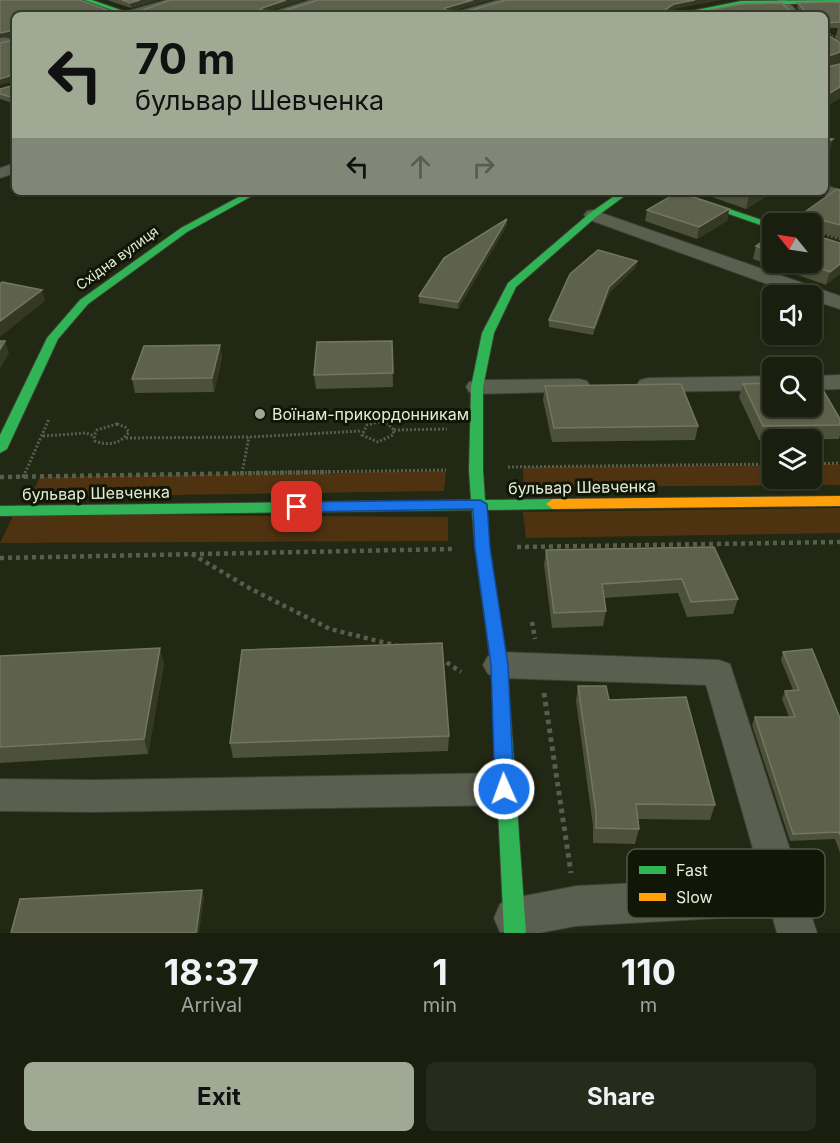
<!DOCTYPE html>
<meta charset="utf-8">
<style>
:root{--surface:#191e0e;--page:#262b1c;--text:#f1f3f6;--muted:#9fa29e;--line:#373c2e;--accent:#a0a994}
body{margin:0;font-family:Inter,sans-serif;background:var(--page);color:var(--text);height:100vh;display:flex;flex-direction:column;font-size:22px;white-space:nowrap}
*{box-sizing:border-box;margin:0}
p{font-size:20px;color:var(--muted)}
.icon{flex:none;width:33px;height:33px;fill:none;stroke:currentColor;stroke-width:2;stroke-linecap:round;stroke-linejoin:round}
.map{position:relative;height:933px;overflow:hidden}
.drawer{display:flex;flex-direction:column;background:var(--surface);flex:1}
.drawer>*{flex:none}
.guide{position:absolute;left:12px;top:12px;width:816px;height:183px;border-radius:9px;box-shadow:0 2px 4px #0004,0 0 0 2px var(--line);background:#a0a994;color:#111;overflow:hidden}
.needle{width:39px;rotate:300deg}
.controls{position:absolute;left:762px;top:213px;display:grid;gap:12px}
.controls a{display:grid;place-items:center;width:60px;height:60px;border-radius:9px;background:var(--surface);box-shadow:0 2px 4px #0004,0 0 0 2px var(--line);font-size:30px}
.pin{position:absolute;display:grid;place-items:center;width:51px;height:51px;color:#fff;margin:-26px;border-radius:12px;box-shadow:0 3px 9px #0006}
.me{position:absolute;width:66px;margin:-33px;rotate:358deg;stroke-linejoin:round;filter:drop-shadow(0 0 4px #0008)}
.turn{display:flex;align-items:center;gap:21px;height:126px;padding:0 24px;font-size:27px}
.turn .icon{width:78px;height:78px;stroke-width:2.5}
.turn b{display:block;font-size:42px;line-height:51px}
.lanes{display:flex;align-items:center;height:57px;padding:0 24px;background:#0003;justify-content:center;gap:30px;direction:ltr}
.lanes .off{opacity:.35}
.eta{display:flex;justify-content:space-evenly;align-items:center;height:102px;text-align:center}
.eta b{font-size:36px;font-weight:700;line-height:42px}
.primary-button{display:flex;gap:12px;margin-top:auto;padding:12px 24px}
.primary-button a{flex:1;height:69px;border-radius:9px;background:var(--accent);color:#111;font-size:24px;font-weight:700;line-height:69px;text-align:center}
.primary-button a+a{background:var(--page);color:var(--text)}
.map>svg:first-child{display:block}
.green{fill:#4f3311}
.lines{fill:none;stroke-linecap:round;stroke-linejoin:round}
.street-casing{stroke:#3b4131;stroke-width:2}
.fast-casing{stroke:#3b4131;stroke-width:2}
.slow-casing{stroke:#3b4131;stroke-width:2}
.path-far3{stroke:#585e4e;stroke-width:1.5;stroke-dasharray:1.5 1.5;stroke-linecap:butt}
.path-far2{stroke:#585e4e;stroke-width:3;stroke-dasharray:2 2;stroke-linecap:butt}
.path-far1{stroke:#585e4e;stroke-width:4.5;stroke-dasharray:4 4;stroke-linecap:butt}
.path{stroke:#585e4e;stroke-width:5;stroke-dasharray:4.5 4.5;stroke-linecap:butt}
.street{fill:#5a5f50;fill-rule:evenodd}
.fast{fill:#30b455;fill-rule:evenodd}
.slow{fill:#ff9f0a;fill-rule:evenodd}
.wall{fill:#4d503a}
.shaded-wall{fill:#353923}
.building{fill:#5e614b;stroke:#737761;stroke-width:1.5}
.route{fill:#1a73e8;stroke:#114b97;stroke-width:1.5}
.poi-dot{fill:#a0a994;stroke:#111607;stroke-width:2}
.labels{text-anchor:middle;stroke-width:6;stroke-linejoin:round;paint-order:stroke}
.far-street-label{font-size:14px;fill:#e5eed9;stroke:#111607}
.poi-label{font-size:16px;fill:#e5eed9;stroke:#111607;text-anchor:start}
.street-label{font-size:16px;fill:#e5eed9;stroke:#111607}
.key{fill:#111607;stroke:#515746;stroke-width:1.5}
.key-label{font-size:16px;fill:#e5eed9}
</style>
<div class="map">
<svg width="840" height="933" viewBox="0 0 840 933">
<rect width="100%" height="100%" fill="#212813"/>
<!-- green -->
<g class="green">
<path d="M812,464H840V485L524,487L523,467L772,465V478H812Z"/>
<path d="M446,471L444,491L30,497L40,477Z"/>
<path d="M840,508V533L526,538L523,512Z"/>
<path d="M14,514L448,517V541L0,543Z"/>
</g>
<g class="lines">
<!-- street casing -->
<g class="street-casing">
<g id="street">
<path d="M166,0H183L132,15H114Z"/>
<path d="M310,0H326L280,15H263Z"/>
<path d="M498,0H515L464,15H446Z"/>
<path d="M777,0H786L801,15H790Z"/>
<path d="M0,36L14,40L15,43L10,45L0,43Z"/>
<path d="M15,163V173L0,178V168Z"/>
<path d="M825,185L840,190V200L819,193L818,192H825Z"/>
<path d="M593,210L840,296V309L812,300V296H800L587,219L584,215L587,211Z"/>
<path d="M840,375V389L812,390V376Z"/>
<path d="M772,376V390L648,392L640,390L637,385L640,380L648,378Z"/>
<path d="M579,379L587,381L590,386L587,391L477,394L469,392L466,387L469,382L477,380Z"/>
<path d="M499,652L719,660L730,664L817,933H777L772,915L576,926L539,933L500,932L494,918L500,904L514,898L576,886L761,877L706,685L499,678L488,674L483,665L488,656Z"/>
<path d="M505,773L518,778L523,789L518,800L505,805L94,812L0,811V779L94,780Z"/>
</g>
</g>
<!-- fast casing -->
<g class="fast-casing">
<g id="fast">
<path d="M84,0H92L135,15H126Z"/>
<path d="M840,0V3L741,5L683,15H671L741,1Z"/>
<path d="M248,192H259L187,232L88,304L58,339L7,449L0,453V435L47,338L80,300L181,228Z"/>
<path d="M620,192H630L596,217L516,287L494,333L483,387V470L485,500L553,499L560,504L553,509L486,510L489,548L507,665L526,933H504L491,665L475,548L472,510L0,516V506L471,500L469,470L471,387L482,333L508,283L590,213Z"/>
<path d="M666,192H679L774,224L772,229Z"/>
</g>
</g>
<!-- slow casing -->
<g class="slow-casing">
<path id="slow" d="M840,496V506L553,509L546,504L553,499Z"/>
</g>
<!-- path-far3 -->
<path class="path-far3" d="M825,30L833,36L840,37"/>
<!-- path-far2 -->
<g class="path-far2">
<path d="M812,230L840,239"/>
<path d="M378,422L388,424L394,430L393,435L378,442L362,435L367,425Z"/>
<path d="M117,424L125,427L129,432C120,444 109,446 95,441L94,436L97,430Z"/>
<path d="M394,430L447,429"/>
<path d="M43,436L86,433L94,436"/>
<path d="M126,438L249,437L362,431"/>
<path d="M812,464L840,463"/>
<path d="M508,467L772,464"/>
<path d="M25,473L49,419"/>
<path d="M233,473L446,470"/>
<path d="M242,473L249,437"/>
</g>
<!-- path-far1 -->
<g class="path-far1">
<path d="M0,477L329,472"/>
<path d="M23,478L26,472"/>
<path d="M517,547L840,542"/>
<path d="M192,554L251,589L330,629L398,646"/>
<path d="M0,558L452,549"/>
<path d="M532,622L535,639"/>
<path d="M440,658L461,672"/>
</g>
<!-- path -->
<path class="path" d="M544,693L571,873"/>
<!-- street -->
<use href="#street" class="street"/>
<!-- fast -->
<use href="#fast" class="fast"/>
<!-- slow -->
<use href="#slow" class="slow"/>
</g>
<!-- wall -->
<g class="wall">
<path d="M0,0L113,12H138L170,0H303L268,11L280,12L318,0H490L452,11L465,12L674,9L669,12H698L742,4L791,12H801L797,8L798,3L840,2V98L825,107V33L835,39L838,28H825V15H15V36L0,38Z"/>
<path d="M107,0H158L131,8Z"/>
<path d="M15,85V104L0,99V89Z"/>
<path d="M840,190V238L814,231V235L840,243L826,285L753,259L756,246L772,235V262H812L788,224Z"/>
<path d="M698,192H773L746,209Z"/>
<path d="M729,209L727,221L697,239L645,221L647,210Z"/>
<path d="M507,225L458,309L419,303V296Z"/>
<path d="M637,261L636,267L609,293L593,335L549,327V320Z"/>
<path d="M392,341L393,387L316,389L314,375Z"/>
<path d="M220,345L222,358L214,392L135,393L132,379Z"/>
<path d="M743,384L840,419V435L839,439L759,440L739,397Z"/>
<path d="M545,386L698,426L695,440L552,442L543,400Z"/>
<path d="M714,547L738,599L733,614L687,617L678,593L604,598L606,611L603,626L552,628L544,565L546,550Z"/>
<path d="M783,652L840,718V853L835,839L790,841L752,725L755,717H789L782,699L785,691L793,690L781,660Z"/>
<path d="M0,656L164,663L148,754L0,763Z"/>
<path d="M578,686L715,805L710,820L638,819L639,829L635,844L593,843V826L576,701Z"/>
<path d="M449,736L448,751L233,758L230,743Z"/>
</g>
<!-- shaded-wall -->
<g class="shaded-wall">
<path d="M140,0H158L131,8L130,3Z"/>
<path d="M286,0H303L262,13L260,10L262,8Z"/>
<path d="M473,0H490L445,13L444,10L445,8Z"/>
<path d="M695,0H722L674,9L665,15L666,9L674,4Z"/>
<path d="M741,10L740,15H722Z"/>
<path d="M15,30V36L0,38V33Z"/>
<path d="M840,52V64L825,68L826,57Z"/>
<path d="M15,74V81L0,85V79Z"/>
<path d="M840,87V98L825,107V96Z"/>
<path d="M833,139L828,158L825,160V144Z"/>
<path d="M750,192H773L746,209Z"/>
<path d="M729,209L727,221L697,239L699,227Z"/>
<path d="M507,219V225L458,309V302Z"/>
<path d="M637,261L636,267L609,293L593,335L594,328L609,287Z"/>
<path d="M840,264V274L826,285L830,272Z"/>
<path d="M42,290L45,301L0,337V321Z"/>
<path d="M5,341L9,353L0,369V349Z"/>
<path d="M220,345L222,358L214,392L212,378Z"/>
<path d="M160,648L164,663L148,754L144,739Z"/>
<path d="M202,890L204,898L199,933H196Z"/>
</g>
<!-- building -->
<g class="building">
<path d="M0,0H80L113,12H138L170,0H286L262,8L260,10L280,12L318,0H473L445,8L444,10L465,12L506,0H695L674,4L666,9L668,12H698L742,4L782,3L791,12H802L804,10L798,3L840,2V22L825,23V15H747L741,10L722,15H15V30L0,33Z"/>
<path d="M122,0H140L130,3Z"/>
<path d="M825,33L840,43V52L826,57L827,67L840,64V87L825,96Z"/>
<path d="M15,40V79V74L0,79V43Z"/>
<path d="M15,85V98L0,94V89Z"/>
<path d="M825,138L833,139L825,144Z"/>
<path d="M837,189L840,190V225L814,218V235L840,243V264L830,272L803,262H812V224H788Z"/>
<path d="M678,192L729,209L699,227L647,210Z"/>
<path d="M507,219L458,302L419,296L444,258Z"/>
<path d="M772,235V252L756,246Z"/>
<path d="M598,250L637,261L609,287L594,328L549,320L570,274Z"/>
<path d="M2,282L42,290L0,321V284Z"/>
<path d="M0,341H5L0,349Z"/>
<path d="M392,341L393,373L314,375L317,342Z"/>
<path d="M220,345L212,378L132,379L144,346Z"/>
<path d="M772,383V406H812V383H819L840,419V425L763,426L743,384Z"/>
<path d="M681,384L698,426L554,428L545,386Z"/>
<path d="M714,547L738,599L691,602L682,579L602,584L606,611L554,613L546,550Z"/>
<path d="M442,643L449,736L230,743L242,650Z"/>
<path d="M160,648L144,739L0,747V656Z"/>
<path d="M812,649L840,718V835L839,832L793,834L755,717H795L785,691L799,690L783,652Z"/>
<path d="M578,686H606L609,700L686,697L715,805L636,804L639,829L596,828V812Z"/>
<path d="M202,890L196,933H11L20,899Z"/>
</g>
<!-- route -->
<path class="route" d="M480,500L487,504L490,548L508,665L514,789L511,795L504,798L498,795L495,789L491,665L475,548L473,509L297,512L289,507L297,502Z"/>
<!-- markers -->
<circle class="poi-dot" cx="260" cy="414" r="6"/>
<g class="labels">
<!-- far-street labels -->
<g class="far-street-label">
<text transform="translate(117 258) rotate(-36)" y="5">Східна вулиця</text>
</g>
<!-- poi labels -->
<g class="poi-label">
<text x="272" y="420">Воїнам-прикордонникам</text>
</g>
<!-- street labels -->
<g class="street-label">
<text transform="translate(582 487) rotate(-1)" y="6">бульвар Шевченка</text>
<text transform="translate(96 493) rotate(-1)" y="6">бульвар Шевченка</text>
</g>
</g>
<!-- legend -->
<rect x="627" y="849" width="198" height="69" rx="9" class="key"/>
<rect x="639" y="866" width="27" height="8" fill="#30b455"/>
<rect x="639" y="893" width="27" height="8" fill="#ff9f0a"/>
<g class="key-label">
<text x="676" y="876">Fast</text>
<text x="676" y="903">Slow</text>
</g>
</svg>
<div class="controls">
<a><svg class="needle" viewBox="-14 -14 28 28"><path d="M0-13l5 13h-10z" fill="#e53935"/><path d="M0 13l5-13h-10z" fill="#9fa29e"/></svg></a>
<a><svg class="icon" aria-label="sound" viewBox="0 0 24 24"><path d="M4 9h4l5-4v14l-5-4H4zM17 9q2 3 0 6"/></svg></a>
<a><svg class="icon" aria-label="search" viewBox="0 0 24 24"><circle cx="10" cy="10" r="6"/><path d="M15 15l6 6"/></svg></a>
<a><svg class="icon" aria-label="layers" viewBox="0 0 24 24"><path d="M12 4l9 5-9 5-9-5zM3 14l9 5 9-5"/></svg></a>
</div>
<div class="pin" style="left:297px;top:507px;background:#d93025"><svg class="icon" aria-label="arrive" viewBox="0 0 24 24"><path d="M6 21V4h12l-3 4 3 4H6"/></svg></div>
<svg class="me" style="left:504px;top:789px" viewBox="-20 -20 40 40"><circle r="17" fill="#1a73e8" stroke="#fff" stroke-width="3"/><path d="M0-11L8 9 0 5-8 9z" fill="#fff"/></svg>
<div class="guide">
<div class="turn"><svg class="icon" aria-label="left" viewBox="0 0 24 24"><path d="M17 20v-9H6M10 6l-5 5 5 5"/></svg><div><b>70 m</b>бульвар Шевченка</div></div>
<div class="lanes"><svg class="icon" aria-label="left" viewBox="0 0 24 24"><path d="M17 20v-9H6M10 6l-5 5 5 5"/></svg><svg class="icon off" aria-label="ahead" viewBox="0 0 24 24"><path d="M12 20V5M6 11l6-6 6 6"/></svg><svg class="icon off" aria-label="right" viewBox="0 0 24 24"><path d="M7 20v-9h11M14 6l5 5-5 5"/></svg></div>
</div>
</div>
<section class="drawer">
<div class="eta">
<div><b>18:37</b><p>Arrival</p></div>
<div><b>1</b><p>min</p></div>
<div><b>110</b><p>m</p></div>
</div>
<div class="primary-button"><a>Exit</a><a>Share</a></div>
</section>
